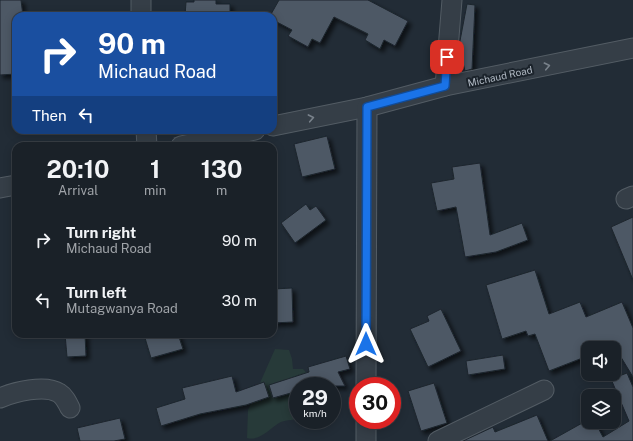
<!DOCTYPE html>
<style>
:root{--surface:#1a2128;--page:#272e34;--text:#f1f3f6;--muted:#9fa3a8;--line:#383e45}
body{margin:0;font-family:"Public Sans",sans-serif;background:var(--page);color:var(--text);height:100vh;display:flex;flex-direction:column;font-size:15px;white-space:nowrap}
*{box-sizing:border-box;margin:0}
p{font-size:13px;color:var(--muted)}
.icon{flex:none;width:22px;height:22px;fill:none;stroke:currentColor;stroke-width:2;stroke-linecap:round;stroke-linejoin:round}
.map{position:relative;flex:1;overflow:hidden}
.sheet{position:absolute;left:12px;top:142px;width:265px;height:196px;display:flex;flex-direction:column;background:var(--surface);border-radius:12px;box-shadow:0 2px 10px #0003,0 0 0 1px var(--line)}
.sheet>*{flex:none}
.banner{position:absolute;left:12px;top:12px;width:265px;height:122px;border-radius:12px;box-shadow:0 2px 10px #0003,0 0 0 1px var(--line);background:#1a4fa0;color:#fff;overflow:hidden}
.tools{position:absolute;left:581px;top:341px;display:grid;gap:8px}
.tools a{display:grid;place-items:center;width:40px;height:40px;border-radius:8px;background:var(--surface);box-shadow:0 2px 10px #0003,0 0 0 1px var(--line);font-size:20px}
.speed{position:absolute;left:289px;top:377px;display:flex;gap:8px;font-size:20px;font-weight:700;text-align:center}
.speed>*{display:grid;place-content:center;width:52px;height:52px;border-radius:50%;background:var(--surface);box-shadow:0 2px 10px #0003,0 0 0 1px var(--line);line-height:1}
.speed small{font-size:10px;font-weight:400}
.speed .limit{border:6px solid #d22;background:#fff;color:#111}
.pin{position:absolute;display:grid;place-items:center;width:34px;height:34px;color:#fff;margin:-17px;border-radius:8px;box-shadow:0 2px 6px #0006}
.me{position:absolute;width:44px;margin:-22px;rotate:0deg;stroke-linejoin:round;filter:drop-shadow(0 0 3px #0008)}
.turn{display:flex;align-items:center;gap:14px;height:84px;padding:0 20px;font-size:18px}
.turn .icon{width:52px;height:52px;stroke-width:2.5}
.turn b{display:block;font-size:28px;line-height:34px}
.then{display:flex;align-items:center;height:38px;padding:0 20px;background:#0003;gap:8px;font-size:15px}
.eta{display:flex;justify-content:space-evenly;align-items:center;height:68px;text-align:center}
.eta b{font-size:24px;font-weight:700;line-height:28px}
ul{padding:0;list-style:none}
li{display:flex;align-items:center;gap:12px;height:60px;padding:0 20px}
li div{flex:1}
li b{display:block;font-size:15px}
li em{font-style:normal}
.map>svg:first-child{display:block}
.green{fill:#273a39}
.building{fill:#4d5865;stroke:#1d252d;filter:url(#shadow)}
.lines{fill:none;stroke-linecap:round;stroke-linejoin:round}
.minor-casing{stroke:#535c64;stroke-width:21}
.minor{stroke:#353e47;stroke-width:19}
.oneway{stroke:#79828b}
.route-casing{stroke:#114b97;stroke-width:10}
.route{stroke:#1a73e8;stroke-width:7}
.labels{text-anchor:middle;stroke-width:4;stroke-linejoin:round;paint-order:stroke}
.street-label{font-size:10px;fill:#b0b9c3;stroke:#1b232b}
</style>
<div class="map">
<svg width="633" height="441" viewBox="0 0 633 441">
<defs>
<filter id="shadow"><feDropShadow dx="3.5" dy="3.5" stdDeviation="2" flood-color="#0009"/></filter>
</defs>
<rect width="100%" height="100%" fill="#222c36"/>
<!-- green -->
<path class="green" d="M275,349L289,350L292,359L293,369H303L318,386H298V419C292,420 284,420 279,423C268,430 260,441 247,438L248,410Z"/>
<!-- building -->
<g class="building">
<path d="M0,0H21L23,16H16V74L0,75Z"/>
<path d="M194,0H216V4H230V16H185L186,2H194Z"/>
<path d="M279,0H368L408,21L395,46L384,40L380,49L365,40L368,34L334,17L320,43L312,39L308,47L288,36L292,30L273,20V16H270Z"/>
<path d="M467,4L475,5L472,69L465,71L459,46Z"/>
<path d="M327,136L335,169L302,177L294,144Z"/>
<path d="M480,163L490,235L522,223L528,240L496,252L465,257L456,207L437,211L431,183L454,179L452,167Z"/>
<path d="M306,204L310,210L316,206L326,220L295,243L281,223Z"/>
<path d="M633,217V280L611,227Z"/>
<path d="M535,270L549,314L580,302L586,317L622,302L633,328V377L613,344L602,348H582L585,357L549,371L535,334L528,336L526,331L502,339L486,285Z"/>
<path d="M292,288L293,322L273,323V289Z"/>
<path d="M441,309L461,351L428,367L410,329L429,321L427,316Z"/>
<path d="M65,334H85L86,356L67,357Z"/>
<path d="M160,334H178L183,349L151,358L145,338Z"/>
<path d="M503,355L505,369L468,375L466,361Z"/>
<path d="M346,356L350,369L338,372L345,386H298V391L273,398L269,385L309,372L308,367Z"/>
<path d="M627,373L633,387V441H550L584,422H595L603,437L629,421L611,379Z"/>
<path d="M232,376L236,392L264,382L269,397L246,405L200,414L161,426L156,408L185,399L182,388Z"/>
<path d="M434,383L447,423L421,431L408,391Z"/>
<path d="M537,415L548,441H463L493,427L495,432Z"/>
<path d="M120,418L125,439L114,441H80L77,428Z"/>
</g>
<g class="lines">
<!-- minor casing -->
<g class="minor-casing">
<g id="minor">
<path d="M141,0V16"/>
<path d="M445,86L452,0"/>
<path d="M273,126L367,107L445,86L633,48"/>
<path d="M146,130L147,146"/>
<path d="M181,146L255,130"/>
<path d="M0,188L16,185"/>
<path d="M626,199L633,196"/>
<path d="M366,386L367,107"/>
<path d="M0,398C14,392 45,384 59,393C64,396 67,402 70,408"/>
<path d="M366,420V441"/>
<path d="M438,441L544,390"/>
</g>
</g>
<!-- minor -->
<use href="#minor" class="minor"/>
</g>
<!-- one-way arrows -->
<defs><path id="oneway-chevron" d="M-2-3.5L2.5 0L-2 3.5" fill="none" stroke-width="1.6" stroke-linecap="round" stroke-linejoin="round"/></defs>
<g class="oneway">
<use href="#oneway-chevron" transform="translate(547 66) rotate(-12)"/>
<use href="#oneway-chevron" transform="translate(311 118) rotate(-11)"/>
</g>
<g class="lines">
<!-- route casing -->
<g class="route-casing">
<path id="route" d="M366,344L367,107L445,86L447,57"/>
</g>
<!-- route -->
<use href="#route" class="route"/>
</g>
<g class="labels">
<!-- street labels -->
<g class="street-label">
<text transform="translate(500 76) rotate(-12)" y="4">Michaud Road</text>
</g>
</g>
</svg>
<div class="tools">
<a><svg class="icon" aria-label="sound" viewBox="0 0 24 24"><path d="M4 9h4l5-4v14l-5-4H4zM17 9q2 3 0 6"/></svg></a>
<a><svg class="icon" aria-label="layers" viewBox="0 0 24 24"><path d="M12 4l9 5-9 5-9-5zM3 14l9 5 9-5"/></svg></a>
</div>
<div class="speed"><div>29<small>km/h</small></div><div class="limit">30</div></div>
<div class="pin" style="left:447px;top:57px;background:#d93025"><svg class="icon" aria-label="arrive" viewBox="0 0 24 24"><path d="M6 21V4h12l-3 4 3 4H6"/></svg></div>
<svg class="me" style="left:366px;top:344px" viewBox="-20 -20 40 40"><path d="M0-17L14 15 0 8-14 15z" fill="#1a73e8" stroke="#fff" stroke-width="4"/></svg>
<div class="banner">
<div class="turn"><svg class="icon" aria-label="right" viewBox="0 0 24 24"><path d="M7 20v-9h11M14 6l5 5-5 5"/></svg><div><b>90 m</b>Michaud Road</div></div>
<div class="then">Then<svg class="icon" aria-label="left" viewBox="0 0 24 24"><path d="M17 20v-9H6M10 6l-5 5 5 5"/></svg></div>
</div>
<section class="sheet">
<div class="eta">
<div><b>20:10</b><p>Arrival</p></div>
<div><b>1</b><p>min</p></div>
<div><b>130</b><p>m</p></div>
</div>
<ul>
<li><svg class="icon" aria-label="right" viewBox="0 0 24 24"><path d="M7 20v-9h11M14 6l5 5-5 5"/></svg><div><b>Turn right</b><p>Michaud Road</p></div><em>90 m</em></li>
<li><svg class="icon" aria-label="left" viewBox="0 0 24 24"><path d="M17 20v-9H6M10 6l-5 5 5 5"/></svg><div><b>Turn left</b><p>Mutagwanya Road</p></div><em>30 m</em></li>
</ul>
</section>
</div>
